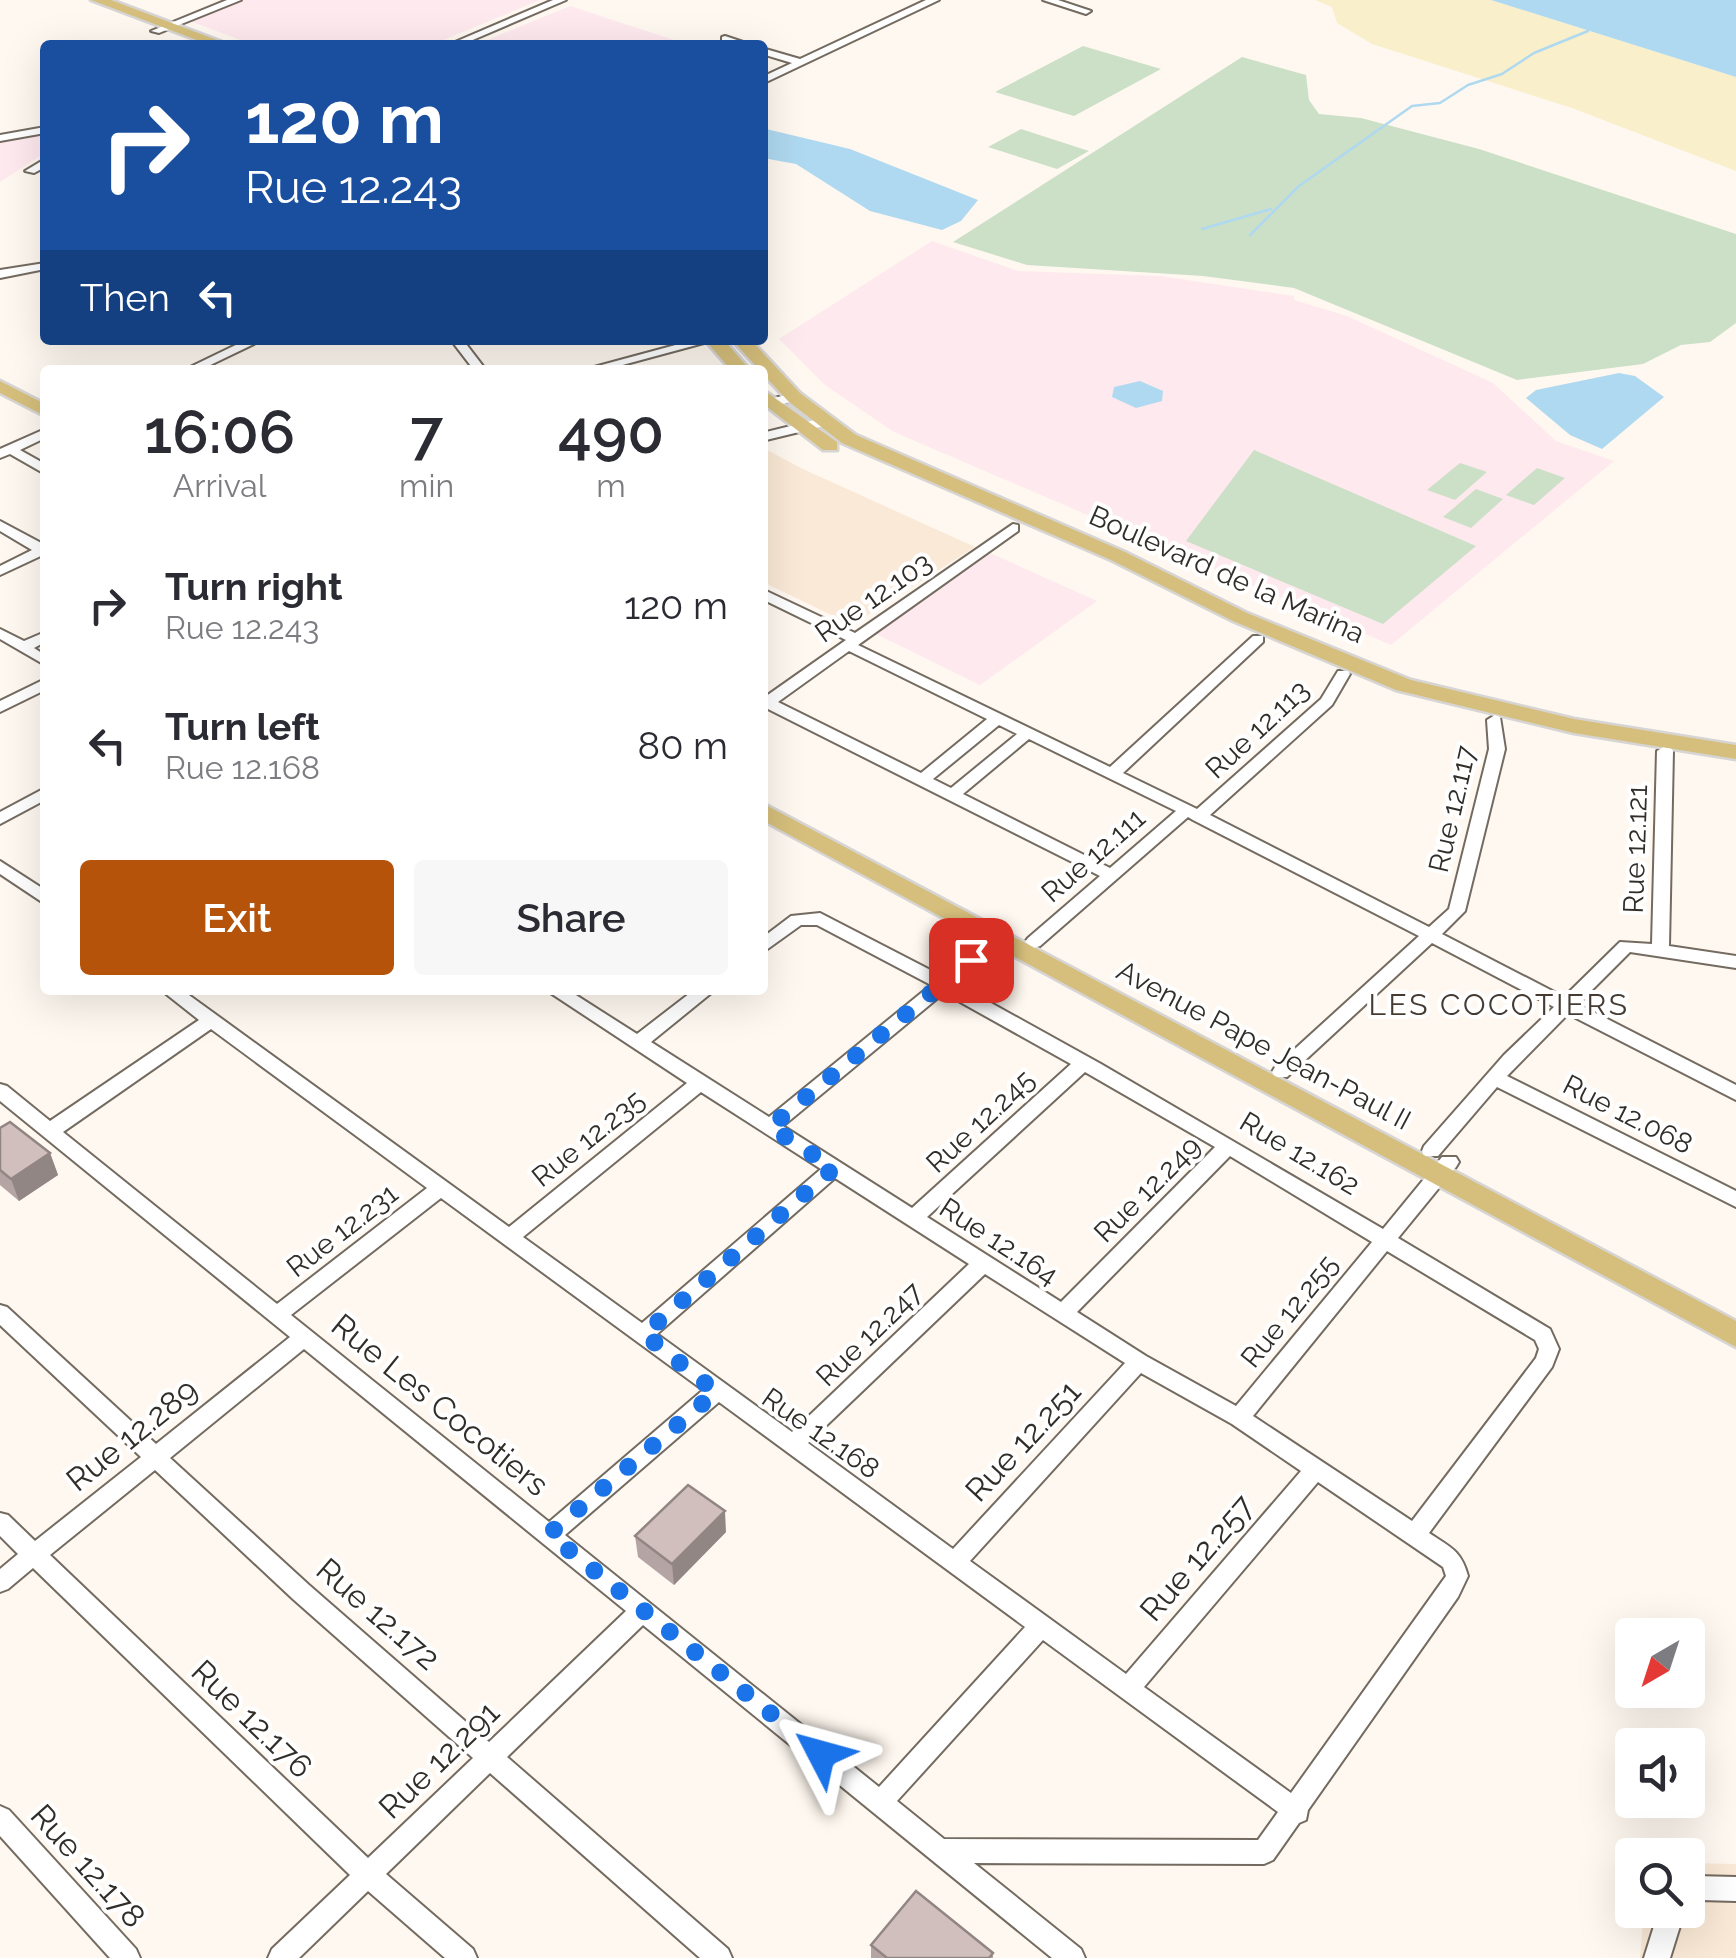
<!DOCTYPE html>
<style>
:root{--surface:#fff;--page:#f7f7f7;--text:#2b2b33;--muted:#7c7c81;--accent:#b45309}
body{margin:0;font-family:Raleway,sans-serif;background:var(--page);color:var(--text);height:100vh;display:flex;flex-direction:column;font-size:38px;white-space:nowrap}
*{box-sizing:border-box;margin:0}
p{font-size:32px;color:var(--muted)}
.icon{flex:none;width:55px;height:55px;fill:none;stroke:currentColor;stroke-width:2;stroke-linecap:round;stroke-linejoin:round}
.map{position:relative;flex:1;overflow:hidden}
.drawer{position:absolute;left:40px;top:365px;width:728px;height:630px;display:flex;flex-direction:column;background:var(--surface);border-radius:10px;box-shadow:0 10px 40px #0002}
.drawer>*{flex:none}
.banner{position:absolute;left:40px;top:40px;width:728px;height:305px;border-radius:10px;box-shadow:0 10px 40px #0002;background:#1a4fa0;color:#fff;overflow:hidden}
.needle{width:65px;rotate:219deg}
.fabs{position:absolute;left:1615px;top:1618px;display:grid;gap:20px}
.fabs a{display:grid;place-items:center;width:90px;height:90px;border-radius:10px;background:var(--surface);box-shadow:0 10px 40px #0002;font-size:50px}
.pin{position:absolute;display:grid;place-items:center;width:85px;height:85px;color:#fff;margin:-42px;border-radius:20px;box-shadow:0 5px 15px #0006}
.me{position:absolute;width:110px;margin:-55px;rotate:309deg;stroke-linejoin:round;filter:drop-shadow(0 0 8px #0008)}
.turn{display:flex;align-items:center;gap:35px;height:210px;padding:0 40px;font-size:45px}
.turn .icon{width:130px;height:130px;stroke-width:2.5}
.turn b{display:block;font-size:70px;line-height:85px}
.then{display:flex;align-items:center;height:95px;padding:0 40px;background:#0003;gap:20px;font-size:38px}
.eta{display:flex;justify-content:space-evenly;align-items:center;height:170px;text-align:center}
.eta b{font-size:60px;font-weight:600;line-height:70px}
.primary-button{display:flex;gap:20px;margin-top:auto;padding:20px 40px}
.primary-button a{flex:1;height:115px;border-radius:10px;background:var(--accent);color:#fff;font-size:40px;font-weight:600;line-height:115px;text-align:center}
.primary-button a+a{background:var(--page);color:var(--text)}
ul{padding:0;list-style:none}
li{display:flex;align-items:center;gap:30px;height:140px;padding:0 40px}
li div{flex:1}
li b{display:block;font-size:38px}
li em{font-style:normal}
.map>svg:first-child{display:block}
.commercial{fill:#fee9ee}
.built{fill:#fae9d6}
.green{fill:#ccdfc7}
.sand{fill:#f9efca}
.water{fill:#afd9f0}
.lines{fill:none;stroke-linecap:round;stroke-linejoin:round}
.stream{stroke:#afd9f0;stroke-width:2.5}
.minor-casing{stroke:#746b60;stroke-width:4}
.primary-casing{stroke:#d6d5d4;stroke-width:5}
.minor{fill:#fff;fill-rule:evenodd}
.primary{fill:#d6bf7c;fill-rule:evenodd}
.wall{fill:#b4a4a3}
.shaded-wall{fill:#928685}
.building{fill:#d1bfbe;stroke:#928685;stroke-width:2.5}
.route{stroke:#1a73e8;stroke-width:18;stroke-dasharray:0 32.4}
.labels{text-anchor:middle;stroke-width:8;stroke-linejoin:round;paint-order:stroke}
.street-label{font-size:28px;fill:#312d28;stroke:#fff}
.neighbourhood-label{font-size:30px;letter-spacing:2.5px;fill:#453b32;stroke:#fff}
.near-street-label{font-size:32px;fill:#312d28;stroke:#fff}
</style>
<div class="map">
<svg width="1736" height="1958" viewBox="0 0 1736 1958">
<rect width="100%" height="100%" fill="#fff8f0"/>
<!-- commercial -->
<g class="commercial">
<path d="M241,0H540L431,45H254L187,20Z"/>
<path d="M570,6L680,42L501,45L487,40Z"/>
<path d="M45,132V153L0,182V142Z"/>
<path d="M932,241L1018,271L1160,276L1294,296V300L1347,316L1493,383L1556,441L1614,461L1391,645L894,432L825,385L779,339Z"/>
<path d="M990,553L1097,601L980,685L872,632Z"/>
</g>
<!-- built -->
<g class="built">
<path d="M763,448L803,469L975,547L852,625L763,582Z"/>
<path d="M1688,1863L1736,1864V1958H1640L1644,1910H1688Z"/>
</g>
<!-- green -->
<g class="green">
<path d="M1083,46L1161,69L1074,116L995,92Z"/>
<path d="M1242,57L1306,75L1309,100L1319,114L1361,118L1479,149L1736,234V323L1710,342L1681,345L1643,364L1517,380L1294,288L1203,276L1027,265L953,242Z"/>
<path d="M1021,129L1089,151L1057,169L988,147Z"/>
<path d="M1254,450L1476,546L1383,624L1186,541Z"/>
<path d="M1460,463L1487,472L1455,500L1427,490Z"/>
<path d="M1537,468L1565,478L1534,505L1506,495Z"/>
<path d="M1476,489L1503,499L1471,528L1443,517Z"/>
</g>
<!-- sand -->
<path class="sand" d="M1315,0H1491L1736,77V171L1572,108L1372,44L1337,23L1332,7Z"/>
<!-- water -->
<g class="water">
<path d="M1491,0H1736V77Z"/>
<path d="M762,128L850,149L978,200L961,221L942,230L870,211L796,164L763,158Z"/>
<path d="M1619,373L1635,376L1664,397L1602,449L1570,435L1526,398L1536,390Z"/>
<path d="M1140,381L1163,391L1162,401L1136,408L1112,397L1114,387Z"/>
</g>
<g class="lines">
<!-- stream -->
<g class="stream">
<path d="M1202,229L1271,209"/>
<path d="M1250,235L1299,186L1412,106L1440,103L1468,85L1502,74L1534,53L1588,31"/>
</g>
<!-- minor casing -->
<g class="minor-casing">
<g id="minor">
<path d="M227,0H241L159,33L151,31Z"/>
<path d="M553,0H566L461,45H448Z"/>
<path d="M926,0H939L762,84V77L792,63L762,54V48L800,59Z"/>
<path d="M1043,0H1058L1091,11L1086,14Z"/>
<path d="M725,36L746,43L748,45L722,41V37Z"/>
<path d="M45,127V133L0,141V135Z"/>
<path d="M45,159V167L34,173L25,171Z"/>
<path d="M45,263V269L0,278V270Z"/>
<path d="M246,340H262L200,370H184Z"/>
<path d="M451,340H463L486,370H474Z"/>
<path d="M694,340H715L604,370H583Z"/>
<path d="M794,393L798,394V400L762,409V401Z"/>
<path d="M823,418L828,419V425L762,441V433Z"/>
<path d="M45,429V438L20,450L45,464V474L10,454L0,458V449Z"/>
<path d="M0,521L45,545V554L0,575V566L32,550L0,531Z"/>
<path d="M1013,524L1018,525V531L858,645L1110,767L1253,636H1263V642L1123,773L1197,809L1321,699L1338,671H1348L1350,674L1332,705L1210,815L1429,927L1449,909L1489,749L1487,720L1495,715L1500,717L1505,749L1465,911L1442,934L1564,997L1620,942L1652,944L1657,751L1665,746L1671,748L1673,751L1669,946L1736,956V968L1630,952L1578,1004L1736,1085V1100L1568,1014L1507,1076L1736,1191V1207L1497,1087L1438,1156H1424L1422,1151L1424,1146L1504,1055L1554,1007L1432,943L1287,1077H1275L1272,1072L1275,1067L1419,936L1193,820L1188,817L1040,946L1034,948L1025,942L1028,938L1100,876L768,709L762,710V699L846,640L762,599V589L855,633ZM849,651L987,719L921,773L778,702ZM999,725L1017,734L951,788L933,779ZM1029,739L1176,811L1110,868L963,794Z"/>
<path d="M0,629L24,641L45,632V642L34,648L45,655V665L0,639Z"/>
<path d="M45,679V690L0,712V701Z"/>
<path d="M45,788V800L0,824V812Z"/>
<path d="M0,861L45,890V904L0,874Z"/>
<path d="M820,913L942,976L992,935H1004L1007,939L1004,943L955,983L1101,1064L1383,1229L1442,1157H1456L1459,1162L1456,1167L1398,1238L1550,1329L1559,1349L1552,1367L1429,1533C1450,1547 1461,1550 1468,1576L1458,1597L1308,1810L1306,1820L1299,1823L1273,1860L1264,1864L974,1863L1081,1949L1085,1958H1052L643,1625L507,1757L728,1949L732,1958H700L490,1773L386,1874L473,1949L477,1958H445L368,1891L299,1958H268L272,1949L350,1875L33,1568L8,1589L0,1592V1569L18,1554L0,1536V1513L8,1515L35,1541L141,1457L0,1325V1305L7,1307L156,1444L290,1337L0,1101V1084L7,1086L50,1121L199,1020L161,990H182L509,1227L687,1083L546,990H568L637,1034L694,990H715L651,1042L769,1117L931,985L817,925H801L762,953V938L791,916ZM944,993L1071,1064L912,1208L783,1126ZM211,1029L427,1188L277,1304L63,1132ZM1085,1072L1215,1147L1061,1302L927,1217ZM701,1092L821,1169L642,1323L523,1237ZM1230,1156L1372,1242L1236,1406L1146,1356L1077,1312ZM835,1178L969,1264L792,1432L657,1334ZM441,1198L703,1390L549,1522L291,1315ZM1387,1251L1535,1340L1539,1349L1536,1358L1412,1521L1253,1416ZM985,1274L1125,1363L953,1549L808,1443ZM304,1349L626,1611L489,1742L309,1585L170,1458ZM1141,1373L1232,1424L1301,1471L1126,1674L970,1561ZM719,1402L1025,1627L879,1787L565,1535ZM155,1470L293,1599L473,1758L368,1858L50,1555ZM1318,1482L1443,1567L1446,1576L1291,1793L1144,1687ZM1043,1640L1278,1812L1258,1840L944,1839L897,1801Z"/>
<path d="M0,1806L9,1810L136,1949L140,1958H110L0,1836Z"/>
<path d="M1695,1876L1736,1877V1901L1700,1900L1688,1907V1879Z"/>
<path d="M1659,1910H1685L1670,1958H1644Z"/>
</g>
</g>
<!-- primary casing -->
<g class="primary-casing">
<g id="primary">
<path d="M91,0H111L230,45H210Z"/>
<path d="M705,340H724L750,370H731Z"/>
<path d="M732,340H751L800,393L856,435L1125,552L1247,613L1411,680L1574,719L1736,745V759L1574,733L1396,690L1233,621L1111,560L842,443L788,401Z"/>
<path d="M0,381L45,404V416L0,393Z"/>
<path d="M762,389L837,442V450H823L762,403Z"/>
<path d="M762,803L1736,1321V1347L762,820Z"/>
</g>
</g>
<!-- minor -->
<use href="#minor" class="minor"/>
<!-- primary -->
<use href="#primary" class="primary"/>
</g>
<!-- wall -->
<g class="wall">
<path d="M0,1128L50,1153L58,1175L19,1201L0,1185Z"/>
<path d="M726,1532L674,1585L638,1557L635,1536Z"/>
<path d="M871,1945L993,1953V1958H871Z"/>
</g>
<!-- shaded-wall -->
<g class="shaded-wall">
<path d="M50,1153L58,1175L19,1201L11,1179Z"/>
<path d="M725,1511L726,1532L674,1585L672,1564Z"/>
</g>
<!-- building -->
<g class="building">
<path d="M10,1122L50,1153L11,1179L0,1170V1128Z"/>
<path d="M688,1485L725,1511L672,1564L635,1536Z"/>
<path d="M916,1891L993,1953L989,1958H887L871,1945Z"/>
</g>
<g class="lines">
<!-- route -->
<path class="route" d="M821,1754L549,1534L716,1392L644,1334L834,1168L770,1127L971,960"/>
</g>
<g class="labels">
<!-- street labels -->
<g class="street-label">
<text transform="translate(1227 574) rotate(24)" y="10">Boulevard de la Marina</text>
<text transform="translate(873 597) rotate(-35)" y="10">Rue 12.103</text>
<text transform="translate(1257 729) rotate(-43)" y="10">Rue 12.113</text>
<text transform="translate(1452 809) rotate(-77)" y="10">Rue 12.117</text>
<text transform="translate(1635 849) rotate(-88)" y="10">Rue 12.121</text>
<text transform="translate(1093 855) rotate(-41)" y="10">Rue 12.111</text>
<text transform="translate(1264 1045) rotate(28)" y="10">Avenue Pape Jean-Paul II</text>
<text transform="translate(1628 1114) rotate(27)" y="10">Rue 12.068</text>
<text transform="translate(980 1121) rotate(-43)" y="10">Rue 12.245</text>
<text transform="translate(588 1138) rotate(-39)" y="10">Rue 12.235</text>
<text transform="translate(1300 1153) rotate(31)" y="10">Rue 12.162</text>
<text transform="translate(1147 1189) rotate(-45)" y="10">Rue 12.249</text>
<text transform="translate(342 1230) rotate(-38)" y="10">Rue 12.231</text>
<text transform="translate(999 1241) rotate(33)" y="10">Rue 12.164</text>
<text transform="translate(1289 1311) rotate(-51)" y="10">Rue 12.255</text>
<text transform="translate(869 1334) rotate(-44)" y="10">Rue 12.247</text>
<text transform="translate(821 1433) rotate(35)" y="10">Rue 12.168</text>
</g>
<!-- neighbourhood labels -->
<g class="neighbourhood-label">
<text x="1499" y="1015">LES COCOTIERS</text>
</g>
<!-- near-street labels -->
<g class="near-street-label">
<text transform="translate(440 1405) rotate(39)" y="11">Rue Les Cocotiers</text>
<text transform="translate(132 1435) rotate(-39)" y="11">Rue 12.289</text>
<text transform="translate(1023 1441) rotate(-47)" y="11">Rue 12.251</text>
<text transform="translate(1197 1558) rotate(-49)" y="11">Rue 12.257</text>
<text transform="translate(378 1614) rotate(41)" y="11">Rue 12.172</text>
<text transform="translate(252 1719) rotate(44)" y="11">Rue 12.176</text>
<text transform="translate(439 1760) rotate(-44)" y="11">Rue 12.291</text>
<text transform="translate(88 1866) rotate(48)" y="11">Rue 12.178</text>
</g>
</g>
</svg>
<div class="fabs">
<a><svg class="needle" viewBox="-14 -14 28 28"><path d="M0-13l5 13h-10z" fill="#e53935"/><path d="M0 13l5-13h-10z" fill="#7c7c81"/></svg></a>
<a><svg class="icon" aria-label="sound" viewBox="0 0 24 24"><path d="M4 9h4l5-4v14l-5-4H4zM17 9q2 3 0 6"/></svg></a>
<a><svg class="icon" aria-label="search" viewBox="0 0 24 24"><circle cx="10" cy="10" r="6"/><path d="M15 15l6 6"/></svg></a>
</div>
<div class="pin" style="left:971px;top:960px;background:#d93025"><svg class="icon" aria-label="arrive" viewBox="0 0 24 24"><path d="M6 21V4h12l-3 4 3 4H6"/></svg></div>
<svg class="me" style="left:821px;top:1754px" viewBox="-20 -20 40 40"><path d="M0-17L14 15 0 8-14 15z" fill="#1a73e8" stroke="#fff" stroke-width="4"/></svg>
<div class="banner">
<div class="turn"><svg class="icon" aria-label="right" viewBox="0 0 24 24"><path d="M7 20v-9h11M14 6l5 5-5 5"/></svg><div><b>120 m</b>Rue 12.243</div></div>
<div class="then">Then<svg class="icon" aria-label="left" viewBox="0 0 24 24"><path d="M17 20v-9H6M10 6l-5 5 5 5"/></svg></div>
</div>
<section class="drawer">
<div class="eta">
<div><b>16:06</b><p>Arrival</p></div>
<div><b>7</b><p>min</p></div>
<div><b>490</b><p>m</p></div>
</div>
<ul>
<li><svg class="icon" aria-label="right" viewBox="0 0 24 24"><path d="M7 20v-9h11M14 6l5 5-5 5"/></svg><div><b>Turn right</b><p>Rue 12.243</p></div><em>120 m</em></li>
<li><svg class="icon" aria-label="left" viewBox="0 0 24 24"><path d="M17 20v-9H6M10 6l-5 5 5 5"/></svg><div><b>Turn left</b><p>Rue 12.168</p></div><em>80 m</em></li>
</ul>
<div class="primary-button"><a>Exit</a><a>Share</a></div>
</section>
</div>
